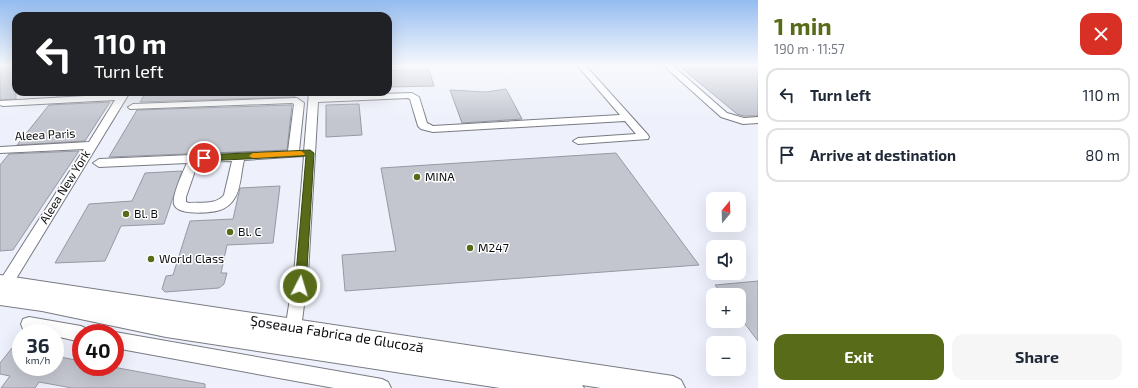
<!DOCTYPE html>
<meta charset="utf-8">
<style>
:root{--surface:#fff;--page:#f6f6f7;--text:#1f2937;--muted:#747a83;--line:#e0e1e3;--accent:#576b19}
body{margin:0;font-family:"Exo 2",sans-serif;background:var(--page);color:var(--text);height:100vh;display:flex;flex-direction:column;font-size:15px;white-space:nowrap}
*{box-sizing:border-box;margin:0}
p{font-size:13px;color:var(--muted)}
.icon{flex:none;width:22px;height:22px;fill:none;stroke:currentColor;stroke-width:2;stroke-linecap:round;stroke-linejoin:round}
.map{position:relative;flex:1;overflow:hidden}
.details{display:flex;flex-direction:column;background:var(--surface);width:380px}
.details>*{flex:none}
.top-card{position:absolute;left:12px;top:12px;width:380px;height:84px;border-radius:12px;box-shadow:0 4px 16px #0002;background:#202124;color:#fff;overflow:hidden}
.needle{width:26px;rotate:19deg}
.fabs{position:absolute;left:706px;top:192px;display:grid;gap:8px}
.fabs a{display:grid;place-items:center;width:40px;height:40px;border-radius:8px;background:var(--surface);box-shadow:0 4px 16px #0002;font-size:20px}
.speed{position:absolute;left:12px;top:324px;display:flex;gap:8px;font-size:20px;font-weight:700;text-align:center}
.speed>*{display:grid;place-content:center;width:52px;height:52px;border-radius:50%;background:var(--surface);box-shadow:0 4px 16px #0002;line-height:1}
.speed small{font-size:10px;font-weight:400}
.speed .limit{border:6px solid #d22;background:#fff;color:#111}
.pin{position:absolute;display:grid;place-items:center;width:34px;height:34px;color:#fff;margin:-17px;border:2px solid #fff;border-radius:50%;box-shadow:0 1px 4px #0007}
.me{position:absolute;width:44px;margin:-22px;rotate:5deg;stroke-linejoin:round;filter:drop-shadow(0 0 3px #0008)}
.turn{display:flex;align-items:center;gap:14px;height:84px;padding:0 16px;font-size:18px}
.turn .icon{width:52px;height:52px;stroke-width:2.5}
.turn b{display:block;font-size:28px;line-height:34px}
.round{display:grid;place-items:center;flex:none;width:42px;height:42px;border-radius:12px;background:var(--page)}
.summary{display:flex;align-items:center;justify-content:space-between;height:68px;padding:0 16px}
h1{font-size:24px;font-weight:700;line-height:30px;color:var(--accent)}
.cta{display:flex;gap:8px;margin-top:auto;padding:8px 16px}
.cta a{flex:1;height:46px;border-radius:12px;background:var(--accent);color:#fff;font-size:16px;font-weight:700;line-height:46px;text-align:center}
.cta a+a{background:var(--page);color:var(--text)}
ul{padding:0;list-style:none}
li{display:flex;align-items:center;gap:12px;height:54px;margin:0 8px 6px;padding:0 8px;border:2px solid var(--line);border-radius:12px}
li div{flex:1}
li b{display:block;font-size:15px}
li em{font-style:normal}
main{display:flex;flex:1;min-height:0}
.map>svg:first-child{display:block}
.building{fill:#c3c6cf;stroke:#9699a1}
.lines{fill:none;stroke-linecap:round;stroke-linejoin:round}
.minor-casing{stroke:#797b83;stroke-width:2}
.major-casing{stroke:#797b83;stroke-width:2}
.minor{fill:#fff;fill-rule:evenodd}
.major{fill:#fff;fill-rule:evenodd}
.route{fill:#576b19;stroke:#394610}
.slow{fill:#f59e0b}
.poi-dot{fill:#576b19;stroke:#fff;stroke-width:1.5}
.labels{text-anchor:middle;stroke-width:3;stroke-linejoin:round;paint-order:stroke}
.street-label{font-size:12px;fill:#0c0d10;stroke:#fff}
.poi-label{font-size:12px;fill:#0c0d10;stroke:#fff;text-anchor:start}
.near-street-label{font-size:14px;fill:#0c0d10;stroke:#fff}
</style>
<main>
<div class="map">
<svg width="758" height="388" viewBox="0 0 758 388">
<rect width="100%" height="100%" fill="#eef1fb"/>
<!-- building -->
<g class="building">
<path d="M0,65H16V99L0,100Z"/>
<path d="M678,65H758V116H744L737,114Z"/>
<path d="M404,70H429L434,86L388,87V71Z"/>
<path d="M506,89L522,119L462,123L450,90L486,92Z"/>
<path d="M60,92H116L56,96Z"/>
<path d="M146,92H295V97L140,102Z"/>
<path d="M110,102L85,141L17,145L49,105Z"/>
<path d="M359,104L362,135L326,137V105Z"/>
<path d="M292,105L287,150L109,157L137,110Z"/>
<path d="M79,151L13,250L0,251V165L9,154Z"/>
<path d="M616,153L699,265L345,291L342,255L396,251L381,168Z"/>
<path d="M182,171L164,224L121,226L105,261L55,263L89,204L132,201L145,173Z"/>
<path d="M280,186L273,243L227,245L221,273H227L224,284L219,288L165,292L162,289L166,276L173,275L190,221L233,219L240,188Z"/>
<path d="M758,281V341L739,316V295H723L715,285Z"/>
<path d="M12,348L21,350V367H55V356L81,361V367H113L205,384V388H72L39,382L35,388H1L10,376L0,374V363Z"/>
</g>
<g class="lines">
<!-- minor casing -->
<g class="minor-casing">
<g id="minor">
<path d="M577,65H585L648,135L649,137L648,139L578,144L573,141L578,138L636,134L625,121L433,132L421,129L418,126L410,99L408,98L318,102L308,274L300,336L298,341L292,344L286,341L284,336L294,274L304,156L244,160C241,171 241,190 234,199C231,204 226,208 220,210C211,213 177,216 174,204C172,195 183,172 187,163L99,167L93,163L99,159L288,151L294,104L292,103L130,109L128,107L133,104L297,98L304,103L299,151L304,152L309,92H319L318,96L412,93L419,97L427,123L433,126L620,115ZM232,161L224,195C216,205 201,202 189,203L186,202V197L198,162Z"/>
<path d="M663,65H672L727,113L744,118L758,117V123L743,124L721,117Z"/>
<path d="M120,92H130L11,287L6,289L1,287V279L84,149L0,153V147L89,142L115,100L3,106L0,105V101L119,94Z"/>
<path d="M29,317L81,326L87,329L89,333H81V342L55,336V333H37L23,329L21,324L23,319Z"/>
<path d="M115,332L382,379L388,382L391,388H334L115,348V333H113Z"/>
</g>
</g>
<!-- major casing -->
<g class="major-casing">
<path id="major" d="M0,275L673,376L681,380L685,388H601L582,385L584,388H500L166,337L42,311L0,305Z"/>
</g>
<!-- minor -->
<use href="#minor" class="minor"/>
<!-- major -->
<use href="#major" class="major"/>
</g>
<!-- sky -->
<linearGradient id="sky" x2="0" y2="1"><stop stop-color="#94bcf0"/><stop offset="0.55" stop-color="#f7f9fd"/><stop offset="1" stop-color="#f7f9fd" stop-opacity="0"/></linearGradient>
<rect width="758" height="119" fill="url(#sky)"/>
<!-- route -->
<path class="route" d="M310,150L314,153L306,286L304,289L300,291L296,289L295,286L306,156L204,161L200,158L204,155Z"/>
<!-- slow -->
<path class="slow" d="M301,151L305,154L304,155L253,158L249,156L253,153Z"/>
<!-- markers -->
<g class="poi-dot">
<circle cx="417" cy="177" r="4"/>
<circle cx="126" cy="214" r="4"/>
<circle cx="230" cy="232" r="4"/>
<circle cx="470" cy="248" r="4"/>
<circle cx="151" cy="259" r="4"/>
</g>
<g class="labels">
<!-- street labels -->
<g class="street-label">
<text transform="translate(45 135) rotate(-3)" y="4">Aleea Paris</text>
<text transform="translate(65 187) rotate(-58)" y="4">Aleea New York</text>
</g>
<!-- poi labels -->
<g class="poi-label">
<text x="425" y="181">MINA</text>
<text x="134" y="218">Bl. B</text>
<text x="238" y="236">Bl. C</text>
<text x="478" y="252">M247</text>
<text x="159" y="263">World Class</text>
</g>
<!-- near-street labels -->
<g class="near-street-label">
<text transform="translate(337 334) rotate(9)" y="5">Șoseaua Fabrica de Glucoză</text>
</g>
</g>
</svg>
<div class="fabs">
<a><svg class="needle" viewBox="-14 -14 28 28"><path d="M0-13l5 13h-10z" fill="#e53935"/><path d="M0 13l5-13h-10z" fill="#747a83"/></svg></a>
<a><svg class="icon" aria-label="sound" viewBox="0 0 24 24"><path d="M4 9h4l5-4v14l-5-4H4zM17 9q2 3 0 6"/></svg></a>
<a>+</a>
<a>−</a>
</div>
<div class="speed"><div>36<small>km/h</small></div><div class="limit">40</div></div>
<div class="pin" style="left:204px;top:158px;background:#d93025"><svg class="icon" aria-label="arrive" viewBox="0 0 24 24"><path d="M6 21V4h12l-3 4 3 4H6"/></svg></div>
<svg class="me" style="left:300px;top:286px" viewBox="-20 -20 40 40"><circle r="17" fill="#576b19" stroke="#fff" stroke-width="3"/><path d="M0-11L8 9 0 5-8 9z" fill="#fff"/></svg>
<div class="top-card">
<div class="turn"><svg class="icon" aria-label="left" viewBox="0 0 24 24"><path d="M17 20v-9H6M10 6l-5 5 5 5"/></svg><div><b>110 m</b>Turn left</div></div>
</div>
</div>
<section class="details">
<div class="summary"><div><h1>1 min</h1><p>190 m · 11:57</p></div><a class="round" style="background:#d93025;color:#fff"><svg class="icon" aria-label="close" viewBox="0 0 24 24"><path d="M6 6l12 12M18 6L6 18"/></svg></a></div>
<ul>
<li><svg class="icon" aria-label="left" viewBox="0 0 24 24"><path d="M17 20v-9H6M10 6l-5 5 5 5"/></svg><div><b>Turn left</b></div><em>110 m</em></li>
<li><svg class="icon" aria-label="arrive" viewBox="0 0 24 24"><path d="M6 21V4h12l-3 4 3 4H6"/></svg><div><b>Arrive at destination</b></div><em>80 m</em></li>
</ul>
<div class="cta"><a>Exit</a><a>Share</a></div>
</section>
</main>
